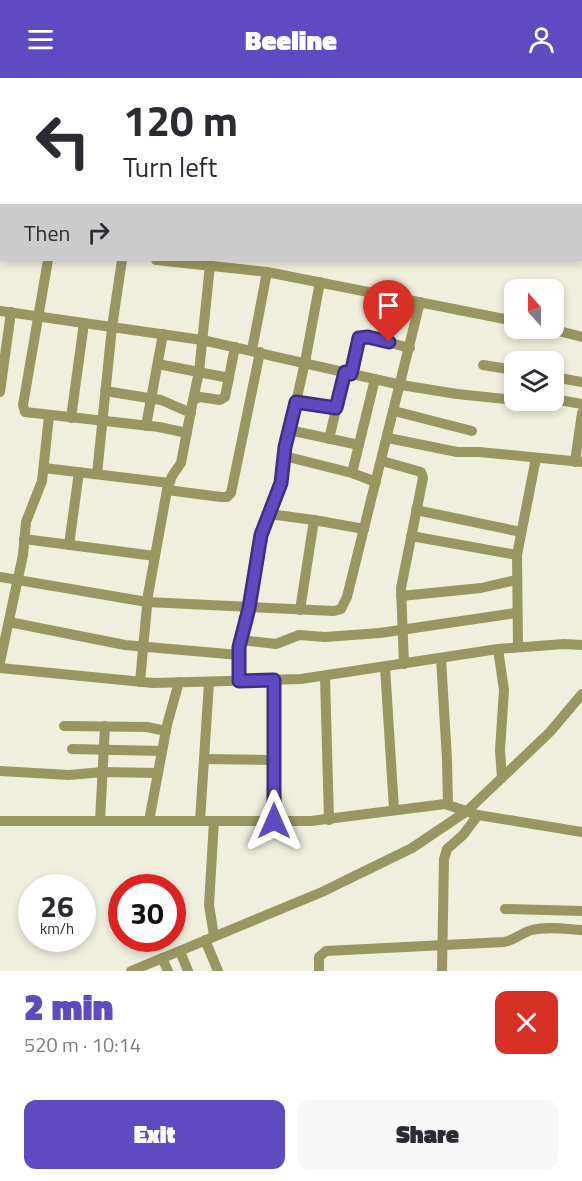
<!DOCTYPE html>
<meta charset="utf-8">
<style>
:root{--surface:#fff;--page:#f7f7f7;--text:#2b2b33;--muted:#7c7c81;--accent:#5f4ac2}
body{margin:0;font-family:"Titillium Web",sans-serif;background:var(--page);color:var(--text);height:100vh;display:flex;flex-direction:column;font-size:22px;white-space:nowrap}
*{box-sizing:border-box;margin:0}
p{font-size:20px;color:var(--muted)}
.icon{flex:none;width:33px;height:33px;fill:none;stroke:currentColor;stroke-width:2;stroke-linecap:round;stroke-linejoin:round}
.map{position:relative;height:893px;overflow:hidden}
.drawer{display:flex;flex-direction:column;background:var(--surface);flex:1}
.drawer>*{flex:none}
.hud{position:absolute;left:0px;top:0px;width:582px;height:183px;box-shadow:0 3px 9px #0003;background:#fff;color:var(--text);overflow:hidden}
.needle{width:39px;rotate:339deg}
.controls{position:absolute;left:504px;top:201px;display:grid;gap:12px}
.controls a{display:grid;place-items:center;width:60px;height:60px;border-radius:12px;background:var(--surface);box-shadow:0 3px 9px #0003;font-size:30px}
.speed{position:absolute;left:18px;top:796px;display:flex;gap:12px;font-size:30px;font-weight:700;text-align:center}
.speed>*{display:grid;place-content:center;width:78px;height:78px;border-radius:50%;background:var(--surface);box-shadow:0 3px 9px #0003;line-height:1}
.speed small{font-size:15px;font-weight:400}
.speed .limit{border:9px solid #d22;background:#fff;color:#111}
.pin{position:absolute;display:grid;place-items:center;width:51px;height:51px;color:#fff;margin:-62px -26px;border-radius:50% 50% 50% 0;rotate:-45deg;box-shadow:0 0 6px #0007}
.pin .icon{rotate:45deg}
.me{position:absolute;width:66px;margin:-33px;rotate:0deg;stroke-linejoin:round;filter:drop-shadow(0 0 4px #0008)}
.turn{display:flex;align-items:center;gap:21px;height:126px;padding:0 24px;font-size:27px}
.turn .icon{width:78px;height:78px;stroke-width:2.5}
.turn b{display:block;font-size:42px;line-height:51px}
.then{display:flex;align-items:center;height:57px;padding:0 24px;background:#0003;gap:12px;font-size:22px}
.round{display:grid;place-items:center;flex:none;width:63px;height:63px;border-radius:12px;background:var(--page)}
.summary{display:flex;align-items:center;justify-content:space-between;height:102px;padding:0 24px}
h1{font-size:36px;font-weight:800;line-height:45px;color:var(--accent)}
.primary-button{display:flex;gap:12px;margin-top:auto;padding:12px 24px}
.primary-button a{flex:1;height:69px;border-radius:12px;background:var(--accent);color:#fff;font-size:24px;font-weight:800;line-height:69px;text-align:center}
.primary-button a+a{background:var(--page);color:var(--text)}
header{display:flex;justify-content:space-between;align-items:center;height:78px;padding:0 24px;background:var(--accent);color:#fff;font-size:27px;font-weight:800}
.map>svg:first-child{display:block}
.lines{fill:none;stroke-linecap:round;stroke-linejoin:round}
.minor{stroke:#999661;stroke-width:10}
.route-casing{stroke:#3e307e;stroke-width:15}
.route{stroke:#5f4ac2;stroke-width:10}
</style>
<header><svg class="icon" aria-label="menu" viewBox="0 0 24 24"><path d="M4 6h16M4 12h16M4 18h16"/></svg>Beeline<svg class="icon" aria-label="person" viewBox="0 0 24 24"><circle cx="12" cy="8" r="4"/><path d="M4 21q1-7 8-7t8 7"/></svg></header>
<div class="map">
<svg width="582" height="893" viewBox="0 0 582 893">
<rect width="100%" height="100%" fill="#f0efdd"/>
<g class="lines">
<!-- minor -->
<g class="minor">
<path d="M336,2V0"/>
<path d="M390,2V0"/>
<path d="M445,2V0"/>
<path d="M483,2V0"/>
<path d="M522,2V0"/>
<path d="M577,2V0"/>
<path d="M580,100L582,101"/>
<path d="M0,164H2"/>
<path d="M48,182L23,327L25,334L159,349L187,355"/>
<path d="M156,182L267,194L514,243"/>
<path d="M0,233L202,262L401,307L457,316L514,322"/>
<path d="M547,250L582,259"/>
<path d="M252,272L267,194"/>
<path d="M158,286L229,300"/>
<path d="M483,287L514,292"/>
<path d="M351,296L359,260L368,259L410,270"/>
<path d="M554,299L582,304"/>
<path d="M105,313L161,322L191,335"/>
<path d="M0,314L11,234"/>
<path d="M554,321L582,326"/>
<path d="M193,322L199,294L210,187"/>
<path d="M296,324L336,330"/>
<path d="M394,333L472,353"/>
<path d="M71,340L84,245"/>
<path d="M146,348L163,256"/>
<path d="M289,352L359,367"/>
<path d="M388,360L457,374H479L582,384"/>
<path d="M329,361L345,294"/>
<path d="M284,378L352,395L376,404"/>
<path d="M382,383L421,394L423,400L401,510L404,586"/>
<path d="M575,384L582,335"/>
<path d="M44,390L169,405"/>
<path d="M352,395L375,301"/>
<path d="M97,396L112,249L122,182"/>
<path d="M167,412L221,419H227L231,415L260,274"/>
<path d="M416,432L521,454"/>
<path d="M269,436L314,442L364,451"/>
<path d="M411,458L517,477"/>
<path d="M24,461L155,478"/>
<path d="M69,467L79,394"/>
<path d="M0,499L147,524L334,533L341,531L347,519L420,224"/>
<path d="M401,518L481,510L516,502"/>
<path d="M300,532L314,442"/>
<path d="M9,544L125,567L239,577"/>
<path d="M241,562L276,566L299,557L325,559L380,555L516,535"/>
<path d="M518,569L517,477L536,380"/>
<path d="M498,571L504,612L500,672L502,700"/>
<path d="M441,580L447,682L448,727"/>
<path d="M0,584L23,477L26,444L42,403L49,338"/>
<path d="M385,589L394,731"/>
<path d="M0,590L153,605L301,601L498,571L564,566L582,567"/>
<path d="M325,599L329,742"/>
<path d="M274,602V743"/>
<path d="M239,603V569L248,534L262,457L281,405L286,369L305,284L320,204"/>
<path d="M140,604L148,517L167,412L172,398L181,385L193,322L200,319L220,322L225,319L235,269"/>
<path d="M64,648L147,649L166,653"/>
<path d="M72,671L162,673"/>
<path d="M204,681L274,682"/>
<path d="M0,693L69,697L103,694L158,695"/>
<path d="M0,743H311L445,726L478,737L582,754"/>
<path d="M100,743L105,648"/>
<path d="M149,743L167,647L179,604"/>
<path d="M200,743L209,604"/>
<path d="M214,743L209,827L214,858"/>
<path d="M505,831L582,833"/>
<path d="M205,862L218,893"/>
<path d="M180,873L188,893"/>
<path d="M162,880L168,893"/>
<path d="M131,893L322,814L412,770L467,733L550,654L582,616"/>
<path d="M319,893V879L326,873L504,864C515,862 521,855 532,852C547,848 566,851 582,852"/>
<path d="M442,893L444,781L447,771L463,757L478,737"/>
</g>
</g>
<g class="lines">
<!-- route casing -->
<g class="route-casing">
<path id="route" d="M274,743V602L239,603V569L249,530L261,457L281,405L285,369L296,324L336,330L345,294L351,296L359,260L368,259L389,264"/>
</g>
<!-- route -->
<use href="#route" class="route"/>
</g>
</svg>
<div class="controls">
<a><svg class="needle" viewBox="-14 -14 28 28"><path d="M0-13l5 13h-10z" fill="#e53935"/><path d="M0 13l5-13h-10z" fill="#7c7c81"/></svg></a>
<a><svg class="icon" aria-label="layers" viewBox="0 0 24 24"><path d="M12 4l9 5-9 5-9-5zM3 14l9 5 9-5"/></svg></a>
</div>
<div class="speed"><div>26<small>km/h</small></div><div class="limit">30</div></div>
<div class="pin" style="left:389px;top:264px;background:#d93025"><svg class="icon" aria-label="arrive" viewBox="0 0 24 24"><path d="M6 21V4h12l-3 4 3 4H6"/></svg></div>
<svg class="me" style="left:274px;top:743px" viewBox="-20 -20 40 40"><path d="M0-17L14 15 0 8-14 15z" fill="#5f4ac2" stroke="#fff" stroke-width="4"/></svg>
<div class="hud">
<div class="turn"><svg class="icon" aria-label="left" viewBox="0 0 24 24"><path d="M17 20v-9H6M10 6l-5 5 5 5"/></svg><div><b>120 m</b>Turn left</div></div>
<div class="then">Then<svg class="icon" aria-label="right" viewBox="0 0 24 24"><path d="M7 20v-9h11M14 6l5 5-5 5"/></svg></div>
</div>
</div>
<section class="drawer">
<div class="summary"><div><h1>2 min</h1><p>520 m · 10:14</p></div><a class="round" style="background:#d93025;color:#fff"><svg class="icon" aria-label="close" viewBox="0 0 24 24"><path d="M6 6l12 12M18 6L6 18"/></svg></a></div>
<div class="primary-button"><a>Exit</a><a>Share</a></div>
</section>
